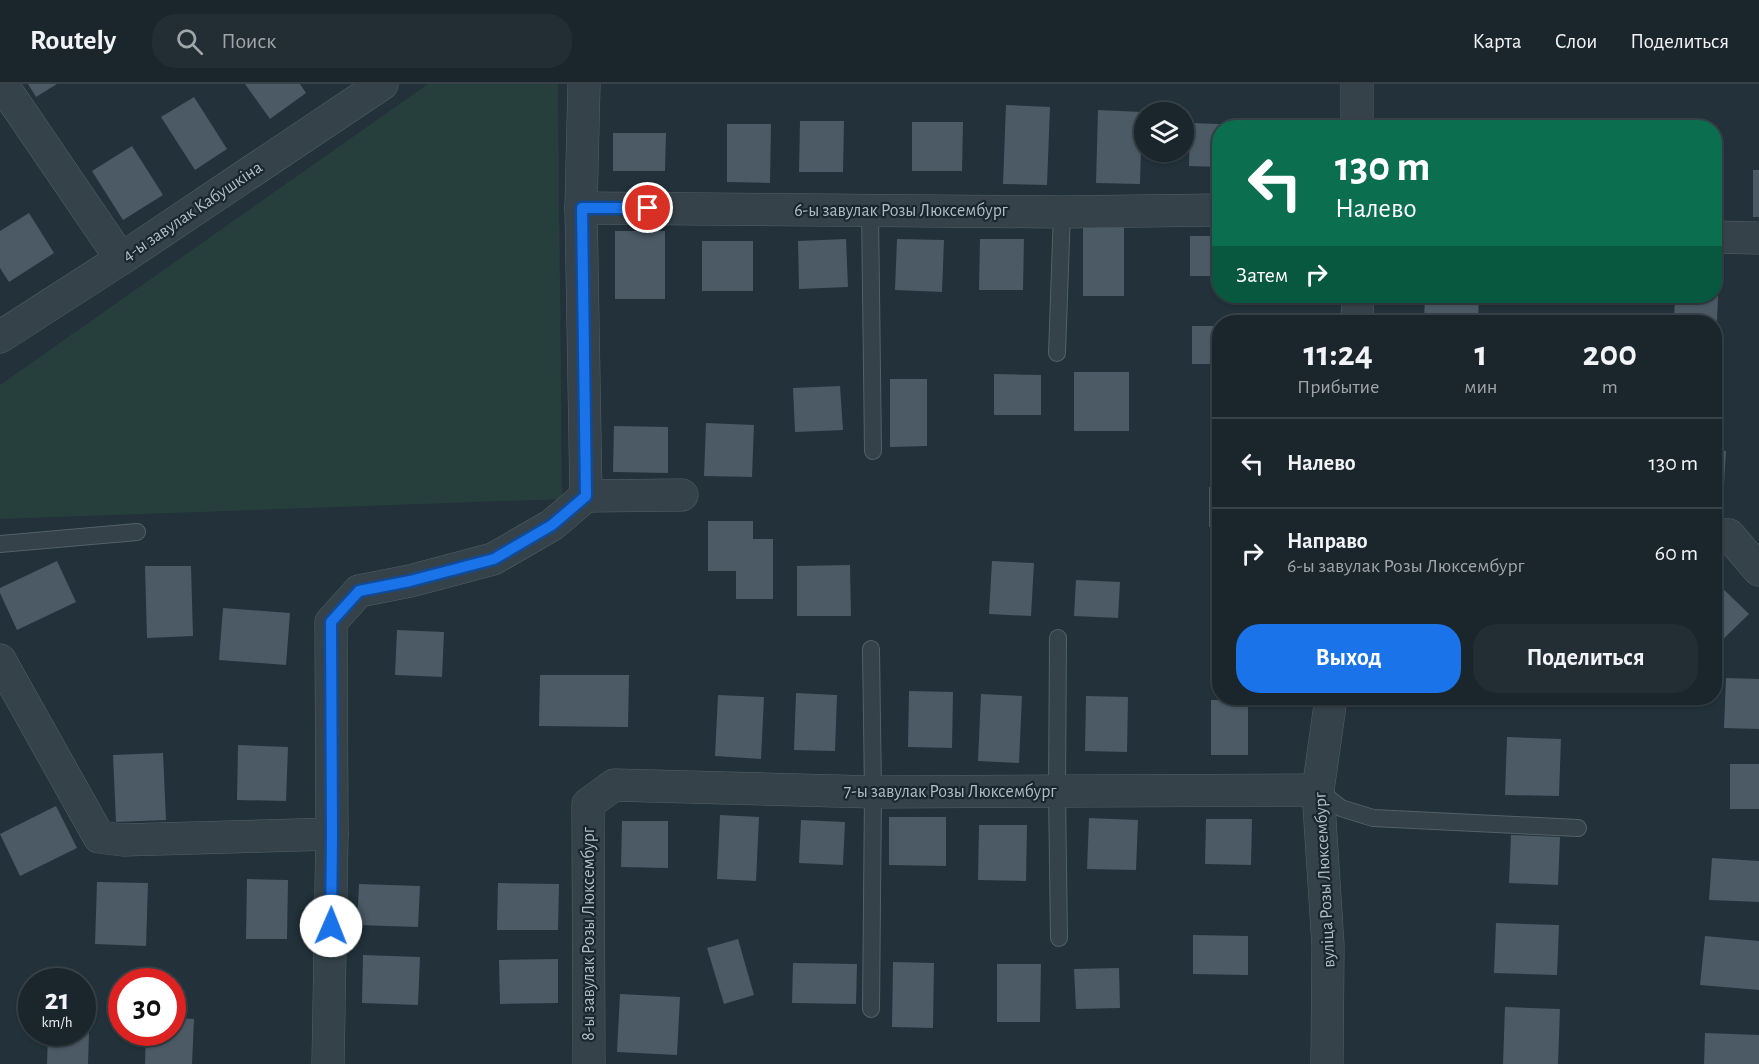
<!DOCTYPE html>
<html lang="ru">
<meta charset="utf-8">
<style>
:root{--surface:#1a252c;--page:#232d34;--text:#f1f3f6;--muted:#9fa5a9;--line:#384248;--accent:#1a73e8}
body{margin:0;font-family:"Alegreya Sans",sans-serif;background:var(--page);color:var(--text);height:100vh;display:flex;flex-direction:column;font-size:22px;white-space:nowrap}
*{box-sizing:border-box;margin:0}
p{font-size:20px;color:var(--muted)}
.icon{flex:none;width:33px;height:33px;fill:none;stroke:currentColor;stroke-width:2;stroke-linecap:round;stroke-linejoin:round}
.map{position:relative;flex:1;overflow:hidden}
.side{position:absolute;left:1212px;top:231px;width:510px;height:390px;display:flex;flex-direction:column;background:var(--surface);border-radius:24px;box-shadow:0 2px 4px #0004,0 0 0 2px var(--line)}
.side>*{flex:none}
.guide{position:absolute;left:1212px;top:36px;width:510px;height:183px;border-radius:24px;box-shadow:0 2px 4px #0004,0 0 0 2px var(--line);background:#0b6e4f;color:#fff;overflow:hidden}
.buttons{position:absolute;left:1134px;top:18px;display:grid;gap:12px}
.buttons a{display:grid;place-items:center;width:60px;height:60px;border-radius:50%;background:var(--surface);box-shadow:0 2px 4px #0004,0 0 0 2px var(--line);font-size:30px}
.speed{position:absolute;left:18px;top:884px;display:flex;gap:12px;font-size:30px;font-weight:700;text-align:center}
.speed>*{display:grid;place-content:center;width:78px;height:78px;border-radius:50%;background:var(--surface);box-shadow:0 2px 4px #0004,0 0 0 2px var(--line);line-height:1}
.speed small{font-size:15px;font-weight:400}
.speed .limit{border:9px solid #d22;background:#fff;color:#111}
.pin{position:absolute;display:grid;place-items:center;width:51px;height:51px;color:#fff;margin:-26px;border:3px solid #fff;border-radius:50%;box-shadow:0 2px 6px #0007}
.me{position:absolute;width:66px;margin:-33px;rotate:1deg;stroke-linejoin:round;filter:drop-shadow(0 0 4px #0008)}
.turn{display:flex;align-items:center;gap:21px;height:126px;padding:0 24px;font-size:27px}
.turn .icon{width:78px;height:78px;stroke-width:2.5}
.turn b{display:block;font-size:42px;line-height:51px}
.then{display:flex;align-items:center;height:57px;padding:0 24px;background:#0003;gap:12px;font-size:22px}
.eta{display:flex;justify-content:space-evenly;align-items:center;height:102px;text-align:center}
.eta b{font-size:36px;font-weight:600;line-height:42px}
.cta{display:flex;gap:12px;margin-top:auto;padding:12px 24px}
.cta a{flex:1;height:69px;border-radius:24px;background:var(--accent);color:#fff;font-size:24px;font-weight:600;line-height:69px;text-align:center}
.cta a+a{background:var(--page);color:var(--text)}
ul{padding:0;list-style:none}
li{display:flex;align-items:center;gap:18px;height:90px;padding:0 24px;border-top:2px solid var(--line)}
li div{flex:1}
li b{display:block;font-size:22px}
li em{font-style:normal}
header{display:flex;align-items:center;gap:36px;box-sizing:border-box;height:84px;padding:0 30px;background:var(--surface);border-bottom:2px solid var(--line)}
header strong{font-size:28px}
nav{display:flex;gap:33px;margin-inline-start:auto;font-size:21px}
.search{width:420px;height:54px;background:var(--page);display:flex;align-items:center;gap:15px;box-sizing:border-box;padding:0 21px;border-radius:24px;color:var(--muted);font-size:22px}
.map>svg:first-child{display:block}
.green{fill:#273f3c}
.building{fill:#4b5a65}
.lines{fill:none;stroke-linecap:round;stroke-linejoin:round}
.service-casing{stroke:#546068;stroke-width:18}
.minor-casing{stroke:#546068;stroke-width:33}
.service{stroke:#36424a;stroke-width:16}
.minor{stroke:#36424a;stroke-width:32}
.route-casing{stroke:#114b97;stroke-width:15}
.route{stroke:#1a73e8;stroke-width:10}
.labels{text-anchor:middle;stroke-width:4.5;stroke-linejoin:round;paint-order:stroke}
.street-label{font-size:18px;fill:#b1bdc6;stroke:#1b272f}
</style>
<header>
<strong>Routely</strong>
<div class="search"><svg class="icon" aria-label="search" viewBox="0 0 24 24"><circle cx="10" cy="10" r="6"/><path d="M15 15l6 6"/></svg>Поиск</div>
<nav><a>Карта</a><a>Слои</a><a>Поделиться</a></nav>
</header>
<div class="map">
<svg width="1759" height="980" viewBox="0 0 1759 980">
<rect width="100%" height="100%" fill="#22313a"/>
<!-- green -->
<path class="green" d="M428,0H558L562,415L1,435L0,434V301Z"/>
<!-- building -->
<g class="building">
<path d="M28,0H57L36,13Z"/>
<path d="M245,0H300L306,9L270,35Z"/>
<path d="M194,13L227,65L195,86L161,33Z"/>
<path d="M1006,21L1050,23L1047,101L1003,100Z"/>
<path d="M1098,26L1142,28L1140,100L1096,99Z"/>
<path d="M800,37H844L843,88H799Z"/>
<path d="M912,38H963L962,87H912Z"/>
<path d="M1190,39L1247,41V44H1220V83L1189,82Z"/>
<path d="M727,40H771L770,99L727,98Z"/>
<path d="M613,49H666L665,87H613Z"/>
<path d="M132,62L163,111L123,136L92,87Z"/>
<path d="M1714,75H1720L1719,116H1714Z"/>
<rect x="1753" y="86" width="6" height="47"/>
<path d="M29,129L54,169L9,198L0,184V147Z"/>
<rect x="1083" y="143" width="41" height="69"/>
<rect x="615" y="147" width="50" height="68"/>
<rect x="1190" y="152" width="30" height="40"/>
<path d="M846,155L848,203L799,205L798,157Z"/>
<path d="M897,155L944,156L942,208L895,206Z"/>
<path d="M980,155H1024L1023,206H979Z"/>
<rect x="702" y="157" width="51" height="50"/>
<path d="M1714,189H1719L1717,238L1674,236L1675,212H1714Z"/>
<path d="M1425,212H1479L1478,238H1424Z"/>
<rect x="1192" y="242" width="28" height="38"/>
<rect x="1074" y="288" width="55" height="59"/>
<path d="M994,290L1041,291V331H994Z"/>
<path d="M890,295H927V362L890,363Z"/>
<path d="M840,302L843,346L795,348L793,304Z"/>
<path d="M706,339L754,341L752,393L704,392Z"/>
<path d="M614,342L668,343V389L613,388Z"/>
<path d="M1714,366L1726,367L1723,416H1714Z"/>
<rect x="1209" y="403" width="11" height="40"/>
<path d="M708,437H753V455H773V515H736V487H708Z"/>
<path d="M57,477L76,518L17,546L0,509V504Z"/>
<path d="M992,477L1034,479L1031,532L989,530Z"/>
<path d="M850,481L851,532H797V482Z"/>
<path d="M145,482H191L193,552L147,554Z"/>
<path d="M1076,496L1120,498L1118,534L1074,532Z"/>
<path d="M1714,496L1749,530L1714,564Z"/>
<path d="M223,524L290,529L286,581L219,576Z"/>
<rect x="1211" y="527" width="9" height="52"/>
<path d="M397,546L444,548L442,593L395,591Z"/>
<path d="M540,591H629L628,643L539,642Z"/>
<path d="M1726,594L1759,595V645L1724,644Z"/>
<path d="M909,607L953,608L952,664L908,663Z"/>
<path d="M796,609L837,611L835,667L794,666Z"/>
<path d="M981,610L1022,612L1019,679L978,677Z"/>
<path d="M718,611L764,613L761,675L715,672Z"/>
<path d="M1086,612L1128,613L1127,668L1085,667Z"/>
<rect x="1211" y="616" width="37" height="55"/>
<path d="M1507,653L1561,655L1559,712L1505,711Z"/>
<path d="M238,661L288,663L286,717L237,716Z"/>
<path d="M163,669L166,736L116,738L113,671Z"/>
<rect x="1730" y="680" width="29" height="45"/>
<path d="M56,722L77,764L20,792L0,750Z"/>
<path d="M720,731L759,733L756,797L717,795Z"/>
<path d="M889,733H946V782L889,781Z"/>
<path d="M1089,734L1138,736L1136,786L1087,785Z"/>
<path d="M1206,735H1252L1251,781L1205,780Z"/>
<path d="M801,736L845,738L843,781L799,779Z"/>
<path d="M622,737H668V784L621,783Z"/>
<path d="M979,741H1027L1026,797L978,796Z"/>
<path d="M1511,751L1560,753L1558,801L1509,799Z"/>
<path d="M1712,774L1759,777V818L1709,816Z"/>
<path d="M247,795L288,796L287,855H246Z"/>
<path d="M97,798L148,799L146,862L95,860Z"/>
<path d="M498,799L559,800L558,846H497Z"/>
<path d="M359,800L420,802L418,843L357,841Z"/>
<path d="M1496,839L1559,841L1557,891L1494,889Z"/>
<path d="M1193,851L1248,852V891L1193,890Z"/>
<path d="M1705,852L1759,857V906L1700,901Z"/>
<path d="M738,855L754,911L724,920L707,864Z"/>
<path d="M363,871L420,873L418,921L362,919Z"/>
<path d="M558,875V919L500,920L499,876Z"/>
<path d="M893,878L934,879L933,944L892,943Z"/>
<path d="M793,879L857,880L856,920L792,919Z"/>
<path d="M997,880H1041L1040,938H997Z"/>
<path d="M1119,884L1120,924L1076,925L1074,885Z"/>
<path d="M620,910L680,913L677,971L617,968Z"/>
<path d="M82,918H90L88,980H47L48,948H82Z"/>
<path d="M1505,923L1560,925L1558,980H1503Z"/>
<path d="M172,934L194,935L192,980H145L146,948H172Z"/>
<path d="M1705,949L1759,951V980H1704Z"/>
</g>
<g class="lines">
<!-- service casing -->
<g class="service-casing">
<g id="service">
<path d="M870,126L873,367"/>
<path d="M1057,269L1062,128"/>
<path d="M0,460L137,448"/>
<path d="M1058,554L1057,708L1059,854"/>
<path d="M1318,706L1341,724L1373,734L1578,744"/>
<path d="M871,925L873,708L871,565"/>
</g>
</g>
<!-- minor casing -->
<g class="minor-casing">
<g id="minor">
<path d="M2,0L121,175"/>
<path d="M584,0L581,124L586,412L682,411"/>
<path d="M1357,44V0"/>
<path d="M581,124L1062,128L1220,126"/>
<path d="M1714,153L1759,154"/>
<path d="M1357,238L1358,212"/>
<path d="M0,253L121,175L382,0"/>
<path d="M1714,451H1729L1759,486"/>
<path d="M0,576L99,753L123,756L332,750"/>
<path d="M328,980L332,750L331,538L359,507L410,497L493,475L552,441L586,412"/>
<path d="M589,980L588,720L614,701L873,708L1318,706"/>
<path d="M1327,980L1328,861L1318,706L1331,614"/>
</g>
</g>
<!-- service -->
<use href="#service" class="service"/>
<!-- minor -->
<use href="#minor" class="minor"/>
</g>
<g class="lines">
<!-- route casing -->
<g class="route-casing">
<path id="route" d="M331,842L332,750L331,538L359,507L410,497L494,475L552,441L586,412L582,124H648"/>
</g>
<!-- route -->
<use href="#route" class="route"/>
</g>
<g class="labels">
<!-- street labels -->
<g class="street-label">
<text x="901" y="132">6-ы завулак Розы Люксембург</text>
<text transform="translate(192 127) rotate(-34)" y="6">4-ы завулак Кабушкіна</text>
<text x="950" y="713">7-ы завулак Розы Люксембург</text>
<text transform="translate(1324 796) rotate(-93)" y="6">вуліца Розы Люксембург</text>
<text transform="translate(588 850) rotate(-90)" y="6">8-ы завулак Розы Люксембург</text>
</g>
</g>
</svg>
<div class="buttons">
<a><svg class="icon" aria-label="layers" viewBox="0 0 24 24"><path d="M12 4l9 5-9 5-9-5zM3 14l9 5 9-5"/></svg></a>
</div>
<div class="speed"><div>21<small>km/h</small></div><div class="limit">30</div></div>
<div class="pin" style="left:648px;top:124px;background:#d93025"><svg class="icon" aria-label="arrive" viewBox="0 0 24 24"><path d="M6 21V4h12l-3 4 3 4H6"/></svg></div>
<svg class="me" style="left:331px;top:842px" viewBox="-20 -20 40 40"><circle r="19" fill="#fff"/><path d="M0-13L10 11 0 6-10 11z" fill="#1a73e8"/></svg>
<div class="guide">
<div class="turn"><svg class="icon" aria-label="left" viewBox="0 0 24 24"><path d="M17 20v-9H6M10 6l-5 5 5 5"/></svg><div><b>130 m</b>Налево</div></div>
<div class="then">Затем<svg class="icon" aria-label="right" viewBox="0 0 24 24"><path d="M7 20v-9h11M14 6l5 5-5 5"/></svg></div>
</div>
<section class="side">
<div class="eta">
<div><b>11:24</b><p>Прибытие</p></div>
<div><b>1</b><p>мин</p></div>
<div><b>200</b><p>m</p></div>
</div>
<ul>
<li><svg class="icon" aria-label="left" viewBox="0 0 24 24"><path d="M17 20v-9H6M10 6l-5 5 5 5"/></svg><div><b>Налево</b></div><em>130 m</em></li>
<li><svg class="icon" aria-label="right" viewBox="0 0 24 24"><path d="M7 20v-9h11M14 6l5 5-5 5"/></svg><div><b>Направо</b><p>6-ы завулак Розы Люксембург</p></div><em>60 m</em></li>
</ul>
<div class="cta"><a>Выход</a><a>Поделиться</a></div>
</section>
</div>
